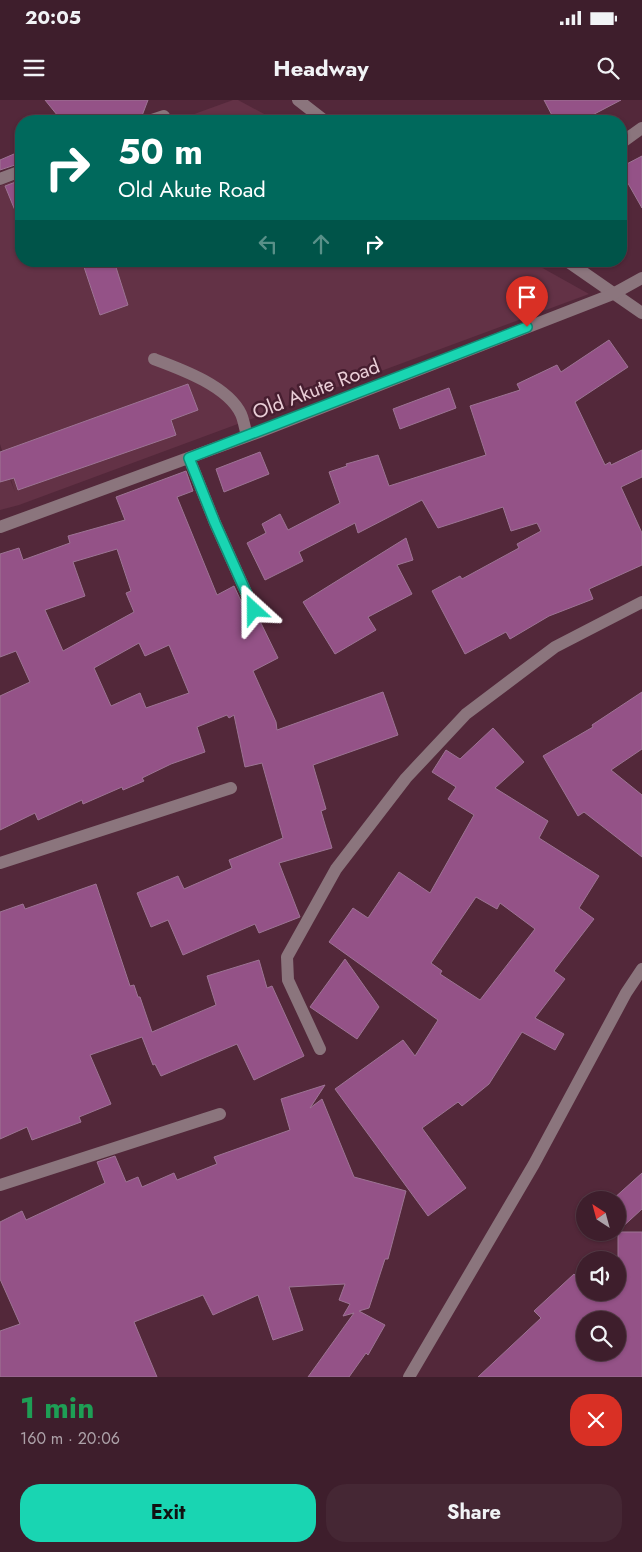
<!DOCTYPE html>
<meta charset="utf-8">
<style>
:root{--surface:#3e1e2c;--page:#452734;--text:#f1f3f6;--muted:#ada2a9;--line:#573c48;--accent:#19d5b2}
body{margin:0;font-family:Jost,sans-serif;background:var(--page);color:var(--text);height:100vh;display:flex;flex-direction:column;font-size:19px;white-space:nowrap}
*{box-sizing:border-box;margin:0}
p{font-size:16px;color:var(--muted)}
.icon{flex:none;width:28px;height:28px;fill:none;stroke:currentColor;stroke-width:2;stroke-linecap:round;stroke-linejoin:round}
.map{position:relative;height:1277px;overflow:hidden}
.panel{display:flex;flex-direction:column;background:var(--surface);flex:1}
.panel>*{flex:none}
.top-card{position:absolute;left:15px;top:15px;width:612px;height:152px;border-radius:20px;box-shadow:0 1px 4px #0004,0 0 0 1px var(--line);background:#00695c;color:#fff;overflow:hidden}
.needle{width:32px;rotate:324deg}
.controls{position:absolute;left:576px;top:1091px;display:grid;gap:10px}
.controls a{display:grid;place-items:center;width:50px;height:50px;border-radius:50%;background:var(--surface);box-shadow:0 1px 4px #0004,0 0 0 1px var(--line);font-size:25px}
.pin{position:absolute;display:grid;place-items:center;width:42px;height:42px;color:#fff;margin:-51px -21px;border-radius:50% 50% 50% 0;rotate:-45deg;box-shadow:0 0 5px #0007}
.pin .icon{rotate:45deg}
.me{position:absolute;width:55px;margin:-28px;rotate:336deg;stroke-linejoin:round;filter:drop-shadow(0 0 4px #0008)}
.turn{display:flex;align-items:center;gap:18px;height:105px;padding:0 20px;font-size:22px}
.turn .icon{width:65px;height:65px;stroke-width:2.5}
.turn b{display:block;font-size:35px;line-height:42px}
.lanes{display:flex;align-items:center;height:48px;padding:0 20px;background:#0003;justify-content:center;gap:25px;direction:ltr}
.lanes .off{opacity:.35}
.round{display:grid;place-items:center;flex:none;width:52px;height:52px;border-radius:20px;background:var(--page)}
.head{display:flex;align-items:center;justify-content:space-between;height:85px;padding:0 20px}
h1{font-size:30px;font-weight:700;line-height:38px;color:#1e9e55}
.cta{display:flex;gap:10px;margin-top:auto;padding:10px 20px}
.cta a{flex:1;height:58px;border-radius:20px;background:var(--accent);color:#111;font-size:20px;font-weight:700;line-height:58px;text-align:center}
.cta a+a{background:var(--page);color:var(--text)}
.status{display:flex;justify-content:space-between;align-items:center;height:35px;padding:0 25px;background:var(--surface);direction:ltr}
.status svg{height:14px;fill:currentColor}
header{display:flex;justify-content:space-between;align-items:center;height:65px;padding:0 20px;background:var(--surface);font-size:22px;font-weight:700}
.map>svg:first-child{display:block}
.built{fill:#633246}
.building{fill:#945287;stroke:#9d7494;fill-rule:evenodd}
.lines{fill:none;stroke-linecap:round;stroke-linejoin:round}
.minor{stroke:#8b757d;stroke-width:12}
.route-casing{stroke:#108a74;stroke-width:12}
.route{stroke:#19d5b2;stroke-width:9}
.labels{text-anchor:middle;stroke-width:5;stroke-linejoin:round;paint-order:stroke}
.street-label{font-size:20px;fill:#eaced7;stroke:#471e30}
</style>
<div class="status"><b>20:05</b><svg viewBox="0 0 49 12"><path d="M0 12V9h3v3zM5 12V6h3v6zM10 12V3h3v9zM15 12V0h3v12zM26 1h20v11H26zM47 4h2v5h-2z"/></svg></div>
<header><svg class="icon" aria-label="menu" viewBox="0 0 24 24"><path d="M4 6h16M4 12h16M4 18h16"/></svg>Headway<svg class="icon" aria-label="search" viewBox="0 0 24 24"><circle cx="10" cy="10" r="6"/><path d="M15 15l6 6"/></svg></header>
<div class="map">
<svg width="642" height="1277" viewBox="0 0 642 1277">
<rect width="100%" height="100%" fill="#53283a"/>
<!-- built -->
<g class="built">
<path d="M233,0H238L277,21H175Z"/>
<path d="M21,78V161H530L589,194L19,405L0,410V354L15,392L0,344V86Z"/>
</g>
<!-- building -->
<g class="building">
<path d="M45,0H148L140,21H72L69,18L62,21Z"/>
<path d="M544,0H621L581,21H555Z"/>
<path d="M14,54L18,64L0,70V60Z"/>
<path d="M642,56V108L621,71V67Z"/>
<path d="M21,80V125L5,86Z"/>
<path d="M82,161H114L128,205L100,215Z"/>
<path d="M609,240L628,267L575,302L605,365L610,362L611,365L642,350V377L621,387L642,433V465L589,489L593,499L549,516L510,539L506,532L465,554L432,491L460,476L462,479L519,448L517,444L541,431L537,423L511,431L503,407L438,428L422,400L358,433L355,423L299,452L303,461L265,480L247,443L266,433L262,424L280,414L288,430L340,403L329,372L347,366L346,364L378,355L389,386L486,355L470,306L520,290L517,284L557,265L561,272Z"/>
<path d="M188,284L198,310L171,320L176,335L18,390L14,378L0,382V352Z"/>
<path d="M449,288L456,308L400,329L393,309Z"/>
<path d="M260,352L269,374L224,392L216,369Z"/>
<path d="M186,371L193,391L177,397L217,495L234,486L247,514L253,518L258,517L278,558L253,571L276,622L277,630L383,592L398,635L313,665L326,709L321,711L332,748L279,763L300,817L259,833L255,824L183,855L168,820L151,827L137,793L178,776L184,789L232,768L229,760L283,738L262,663L245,667L234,615L229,618L227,615L197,627L205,652L171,664L142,678L144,681L123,690L122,687L83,704L82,700L38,720L35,713L0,730V596L30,582L16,551L0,557V454L19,448L23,460L70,443L68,436L125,420L116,397ZM117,449L131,491L126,493L134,512L63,551L45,510L85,496L73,462ZM139,543L145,556L169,545L189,593L146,608L140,593L111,606L94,568Z"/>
<path d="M406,438L413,460L397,465L412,494L368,517L376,530L335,554L303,502Z"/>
<path d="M642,592V649L611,670L642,695V757L584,712L578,716L543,656L593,627L592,625Z"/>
<path d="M493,628L524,662L495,688L548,721L539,738L599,776L579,808L594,819L554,871L565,879L535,918L564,934L555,950L522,932L489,984L462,1006L458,1002L422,1028L466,1088L428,1116L335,989L403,940L415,956L438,920L329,842L353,808L368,818L399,772L430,793L474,715L448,699L456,687L432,672L446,650L460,659ZM476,797L497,809L500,803L535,829L480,900L440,874L442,871L431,863Z"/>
<path d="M96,784L130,886L134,885L138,897H140L152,932L216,905L207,876L259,860L267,888L272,886L304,956L254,980L237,944L161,976L155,964L153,965L142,937L90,955L111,1004L79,1017L81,1022L32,1040L27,1027L0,1039V812L23,804L25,809Z"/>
<path d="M345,859L379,907L357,939L310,907Z"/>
<path d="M325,985L310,1008L322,999L354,1077L406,1091L388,1159H385L369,1208L359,1211L385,1225L368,1255L366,1253L349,1277H308L354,1213L343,1216L350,1204L339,1200L345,1184L289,1187L303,1230L273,1240L258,1195L213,1215L203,1195L134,1222L157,1277H0V1231L20,1224L0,1179V1122L22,1111L26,1120L105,1083L97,1062L115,1056L126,1082L138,1077L142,1087L174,1073L177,1080L217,1064L214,1057L290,1030L281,999Z"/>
<path d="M642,1073V1109L618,1131V1100H612Z"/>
<path d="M618,1132H642V1277H478L541,1218L534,1211L574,1174L585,1186V1192H618V1160H616L618,1159ZM585,1220H618V1252H585Z"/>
</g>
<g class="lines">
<!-- minor -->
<g class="minor">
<path d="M298,0L325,21"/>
<path d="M149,21L164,16"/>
<path d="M621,43L642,28"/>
<path d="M0,79L21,71"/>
<path d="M567,161L642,213"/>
<path d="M154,259C181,269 228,286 241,314C244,321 245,329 247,336"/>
<path d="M189,358L215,423L254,510"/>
<path d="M0,427L259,332L613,194L642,178"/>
<path d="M0,763L231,688"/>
<path d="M320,949L288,880L287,857L336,769L406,678L466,614L555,547L642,502"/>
<path d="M0,1085L220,1014"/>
<path d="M409,1277L534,1064L626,893L642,869"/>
</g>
</g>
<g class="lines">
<!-- route casing -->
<g class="route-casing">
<path id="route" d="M254,510L215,423L189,358L527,227"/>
</g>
<!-- route -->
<use href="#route" class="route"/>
</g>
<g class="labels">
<!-- street labels -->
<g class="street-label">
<text transform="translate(316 289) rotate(-21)" y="7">Old Akute Road</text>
</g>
</g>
</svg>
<div class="controls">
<a><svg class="needle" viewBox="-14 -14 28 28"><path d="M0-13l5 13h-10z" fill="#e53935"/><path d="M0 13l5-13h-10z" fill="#ada2a9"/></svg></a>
<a><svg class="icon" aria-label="sound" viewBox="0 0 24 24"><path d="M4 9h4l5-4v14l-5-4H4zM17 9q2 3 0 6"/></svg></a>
<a><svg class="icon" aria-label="search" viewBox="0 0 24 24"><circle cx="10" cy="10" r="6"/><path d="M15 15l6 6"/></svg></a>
</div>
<div class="pin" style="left:527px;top:227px;background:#d93025"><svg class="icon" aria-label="arrive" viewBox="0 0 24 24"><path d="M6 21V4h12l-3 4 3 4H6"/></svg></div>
<svg class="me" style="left:254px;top:510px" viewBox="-20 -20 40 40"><path d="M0-17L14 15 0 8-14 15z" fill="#19d5b2" stroke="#fff" stroke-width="4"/></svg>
<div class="top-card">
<div class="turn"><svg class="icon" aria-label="right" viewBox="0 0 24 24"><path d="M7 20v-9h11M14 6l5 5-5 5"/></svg><div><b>50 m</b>Old Akute Road</div></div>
<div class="lanes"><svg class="icon off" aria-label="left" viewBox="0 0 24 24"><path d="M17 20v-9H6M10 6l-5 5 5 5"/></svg><svg class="icon off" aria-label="ahead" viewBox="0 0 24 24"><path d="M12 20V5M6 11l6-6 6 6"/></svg><svg class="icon" aria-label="right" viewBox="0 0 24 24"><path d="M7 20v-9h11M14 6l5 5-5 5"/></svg></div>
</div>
</div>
<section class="panel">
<div class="head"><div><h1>1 min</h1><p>160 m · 20:06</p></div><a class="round" style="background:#d93025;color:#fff"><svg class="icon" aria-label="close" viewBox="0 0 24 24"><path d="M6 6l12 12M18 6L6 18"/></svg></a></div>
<div class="cta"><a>Exit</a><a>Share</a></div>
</section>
